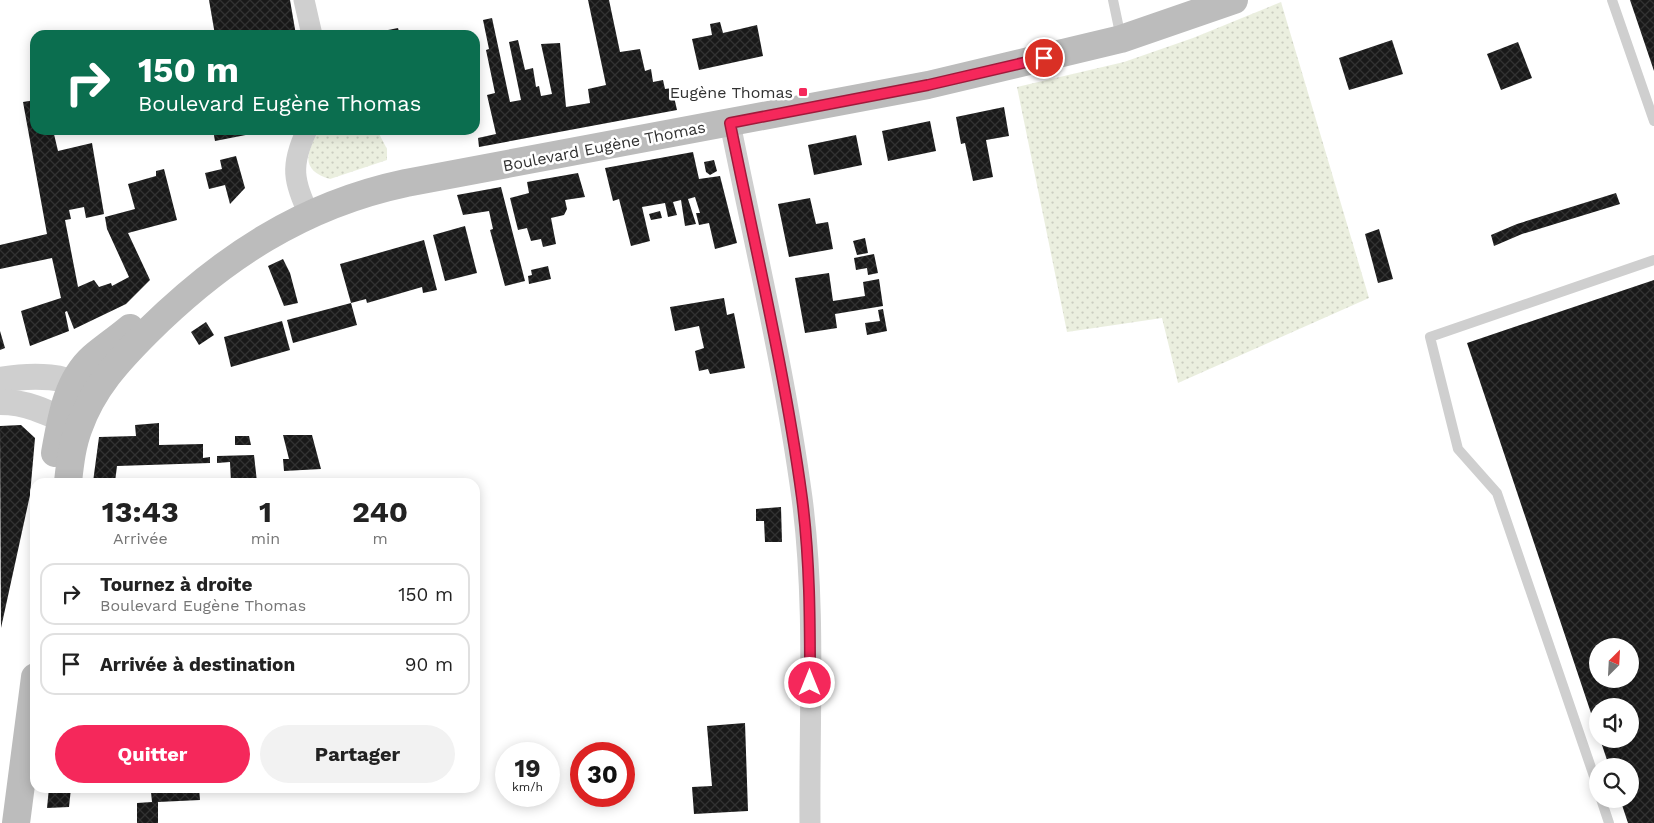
<!DOCTYPE html>
<html lang="fr">
<meta charset="utf-8">
<style>
:root{--surface:#fff;--page:#f2f2f2;--text:#222;--muted:#767676;--line:#e0e0e0;--accent:#f5285b}
body{margin:0;font-family:"Work Sans",sans-serif;background:var(--page);color:var(--text);height:100vh;display:flex;flex-direction:column;font-size:19px;white-space:nowrap}
*{box-sizing:border-box;margin:0}
p{font-size:16px;color:var(--muted)}
.icon{flex:none;width:28px;height:28px;fill:none;stroke:currentColor;stroke-width:2;stroke-linecap:round;stroke-linejoin:round}
.map{position:relative;flex:1;overflow:hidden}
.panel{position:absolute;left:30px;top:478px;width:450px;height:315px;display:flex;flex-direction:column;background:var(--surface);border-radius:15px;box-shadow:0 2px 12px #0003}
.panel>*{flex:none}
.banner{position:absolute;left:30px;top:30px;width:450px;height:105px;border-radius:15px;box-shadow:0 2px 12px #0003;background:#0b6e4f;color:#fff;overflow:hidden}
.needle{width:32px;rotate:24deg}
.tools{position:absolute;left:1589px;top:638px;display:grid;gap:10px}
.tools a{display:grid;place-items:center;width:50px;height:50px;border-radius:50%;background:var(--surface);box-shadow:0 2px 12px #0003;font-size:25px}
.speed{position:absolute;left:495px;top:742px;display:flex;gap:10px;font-size:25px;font-weight:700;text-align:center}
.speed>*{display:grid;place-content:center;width:65px;height:65px;border-radius:50%;background:var(--surface);box-shadow:0 2px 12px #0003;line-height:1}
.speed small{font-size:12px;font-weight:400}
.speed .limit{border:8px solid #d22;background:#fff;color:#111}
.pin{position:absolute;display:grid;place-items:center;width:42px;height:42px;color:#fff;margin:-21px;border:2px solid #fff;border-radius:50%;box-shadow:0 1px 5px #0007}
.me{position:absolute;width:55px;margin:-28px;rotate:0deg;stroke-linejoin:round;filter:drop-shadow(0 0 4px #0008)}
.turn{display:flex;align-items:center;gap:18px;height:105px;padding:0 25px;font-size:22px}
.turn .icon{width:65px;height:65px;stroke-width:2.5}
.turn b{display:block;font-size:35px;line-height:42px}
.eta{display:flex;justify-content:space-evenly;align-items:center;height:85px;text-align:center}
.eta b{font-size:30px;font-weight:700;line-height:35px}
.cta{display:flex;gap:10px;margin-top:auto;padding:10px 25px}
.cta a{flex:1;height:58px;border-radius:30px;background:var(--accent);color:#fff;font-size:20px;font-weight:700;line-height:58px;text-align:center}
.cta a+a{background:var(--page);color:var(--text)}
ul{padding:0;list-style:none}
li{display:flex;align-items:center;gap:15px;height:62px;margin:0 10px 8px;padding:0 15px;border:2px solid var(--line);border-radius:15px}
li div{flex:1}
li b{display:block;font-size:19px}
li em{font-style:normal}
.map>svg:first-child{display:block}
.grass{fill:url(#grass-dots)}
.building{fill:url(#building-cross-hatch);fill-rule:evenodd}
.lines{fill:none;stroke-linecap:round;stroke-linejoin:round}
.service{stroke:#cfcfcf;stroke-width:10}
.minor{stroke:#cfcfcf;stroke-width:21}
.tertiary{stroke:#cfcfcf;stroke-width:26}
.secondary{stroke:#bcbcbc;stroke-width:28}
.route-casing{stroke:#9f1a3b;stroke-width:12}
.route{stroke:#f5285b;stroke-width:9}
.poi-dot{fill:#f5285b;stroke:#fff;stroke-width:2}
.labels{text-anchor:middle;stroke-width:5;stroke-linejoin:round;paint-order:stroke}
.poi-label{font-size:16px;fill:#323232;stroke:#fff;text-anchor:end}
.street-label{font-size:16px;fill:#323232;stroke:#fff}
</style>
<div class="map">
<svg width="1654" height="823" viewBox="0 0 1654 823">
<defs>
<pattern id="grass-dots" width="8" height="8" patternUnits="userSpaceOnUse" patternTransform="scale(1.25)"><rect width="8" height="8" fill="#ebefdf"/><path d="M2 2h.1M6 6h.1" fill="none" stroke="#cacdc0" stroke-width="1.8" stroke-linecap="round"/></pattern>
<pattern id="building-cross-hatch" width="8" height="8" patternUnits="userSpaceOnUse" patternTransform="scale(1.25)"><rect width="8" height="8" fill="#191919"/><path d="M0 0l8 8M0 8l8-8" fill="none" stroke="#323232"/></pattern>
</defs>
<rect width="100%" height="100%" fill="#fff"/>
<!-- grass -->
<g class="grass">
<path d="M1281,2L1369,298L1178,383L1162,318L1067,332L1017,87L1124,62L1193,38Z"/>
<path d="M319,130H377L387,149V160L330,179C299,170 307,152 319,130Z"/>
</g>
<!-- building -->
<g class="building">
<path d="M209,0H290L296,35H215Z"/>
<path d="M588,0H609L620,52L640,49L645,71L651,69L653,82L663,80L665,89L672,88L677,110L479,147L478,138L496,134L487,95L495,93L486,50L489,49L483,20L492,18L510,102L521,100L509,42L518,40L525,70L533,68L536,87L539,86L541,96L552,94L541,44L560,43L566,107L590,103L588,89L606,85Z"/>
<path d="M1630,0H1654V71Z"/>
<path d="M720,22L723,33L757,25L763,56L699,70L692,39L712,35L710,24Z"/>
<path d="M398,28L400,35H368V34Z"/>
<path d="M1392,40L1403,74L1349,90L1339,58Z"/>
<path d="M1518,42L1532,78L1501,90L1487,54Z"/>
<path d="M35,100V130H53L58,151L92,143L104,214L86,218L84,207L69,210L71,219L65,220L78,287L94,280L99,287L111,283L112,286L129,277L107,229L105,217L135,209L128,184L156,176V171L164,169L177,220L128,233L150,280L126,304L74,329L67,311L65,312L69,331L30,346L21,311L61,298L52,258L0,269V245L47,234L23,102Z"/>
<path d="M1004,107L1009,136L986,140L993,177L973,181L965,143L961,144L956,117Z"/>
<path d="M930,121L936,151L888,161L882,131Z"/>
<path d="M213,130H266V131L215,141Z"/>
<path d="M856,135L862,165L814,175L808,145Z"/>
<path d="M693,152L699,179L720,176L737,243L715,249L709,223L699,225L696,213H700L695,197L688,199L696,224L685,226L681,200L673,202L677,215L668,217L665,203L642,207L650,241L631,246L619,199L613,201L605,168Z"/>
<path d="M236,156L245,188L230,204L225,185L209,189L205,173L222,169L220,160Z"/>
<path d="M714,160L717,171L710,175L706,172L704,162Z"/>
<path d="M578,173L585,197L565,200L567,209L564,215L551,218L556,244L543,247L541,239L531,241L527,228L518,230L510,198L529,193L527,182Z"/>
<path d="M501,187L525,281L505,286L490,230L493,229L489,211L463,215L457,195Z"/>
<path d="M1616,193L1620,204L1522,234L1494,246L1491,235L1517,224Z"/>
<path d="M810,198L816,224L828,222L833,249L789,257L778,204Z"/>
<path d="M660,211L662,218L651,220L649,214Z"/>
<path d="M465,226L477,273L445,281L433,235Z"/>
<path d="M1379,229L1393,279L1378,283L1365,234Z"/>
<path d="M865,238L868,253L857,255L853,241Z"/>
<path d="M424,240L437,290L423,293L422,287L367,303L366,299L351,303L340,264Z"/>
<path d="M874,254L878,273L868,275L867,268L856,270L854,258Z"/>
<path d="M283,259L290,273L298,303L284,306L268,266Z"/>
<path d="M548,266L551,279L529,284L528,276L532,275L531,270Z"/>
<path d="M829,273L833,301L865,296L863,282L879,279L883,306L835,314L837,328L805,333L795,278Z"/>
<path d="M1654,280V823H1628L1620,799H1630V766H1609L1600,739H1630V706H1598L1597,731L1467,343ZM1598,646H1630V679H1598Z"/>
<path d="M724,298L727,315L734,313L745,368L710,374L708,369L699,371L695,351L704,348L699,326L675,331L670,307Z"/>
<path d="M351,303L357,325L293,343L287,320Z"/>
<path d="M883,309L887,331L867,335L865,323L880,321L878,310Z"/>
<path d="M282,321L290,350L231,367L224,337Z"/>
<path d="M206,322L214,335L199,345L191,332Z"/>
<path d="M0,331L5,348L0,350Z"/>
<path d="M159,423V445L203,444V458L210,457V463L117,466L115,482H93L99,437L136,436L135,425Z"/>
<path d="M21,425L35,438L30,495L1,628L0,426Z"/>
<path d="M283,435H312L321,469L284,471L283,459H289Z"/>
<path d="M235,436H249L251,445H235Z"/>
<path d="M254,455L257,482H231L230,462L217,463V456Z"/>
<path d="M781,507L782,542H765L764,521H756V509Z"/>
<path d="M745,723L748,811L694,814L692,787L712,786L707,726Z"/>
<path d="M49,788H71L69,807L47,808Z"/>
<path d="M158,788H199L200,800L158,802V823H137V803L152,802L151,792H158Z"/>
</g>
<g class="lines">
<!-- service -->
<g class="service">
<path d="M1113,0L1121,38"/>
<path d="M1612,0L1654,121"/>
<path d="M1598,788L1497,493L1458,449L1430,337L1654,260"/>
<path d="M1601,799L1609,823"/>
</g>
<!-- minor -->
<g class="minor">
<path d="M304,0L312,35"/>
<path d="M730,123C755,247 785,372 802,498C816,605 809,715 810,823"/>
<path d="M307,130C290,165 293,182 310,216"/>
</g>
<!-- tertiary -->
<g class="tertiary">
<path d="M0,380C17,377 91,368 78,404"/>
<path d="M0,402C13,402 24,404 35,408C52,414 55,419 73,415"/>
</g>
<!-- secondary -->
<g class="secondary">
<path d="M55,453C61,420 66,381 93,357C105,347 118,338 130,328"/>
<path d="M68,482C70,464 72,445 79,427C93,388 118,361 147,332C222,258 302,205 406,183L928,85L1121,39L1234,0"/>
<path d="M16,823L35,677"/>
</g>
</g>
<g class="lines">
<!-- route casing -->
<g class="route-casing">
<path id="route" d="M810,683C810,621 810,560 802,498C785,372 755,247 730,123L928,85L1044,58"/>
</g>
<!-- route -->
<use href="#route" class="route"/>
</g>
<!-- markers -->
<rect class="poi-dot" x="798" y="87" width="10" height="10" rx="2.5"/>
<g class="labels">
<!-- poi labels -->
<g class="poi-label">
<text x="793" y="98">Eugène Thomas</text>
</g>
<!-- street labels -->
<g class="street-label">
<text transform="translate(604 146) rotate(-11)" y="6">Boulevard Eugène Thomas</text>
</g>
</g>
</svg>
<div class="tools">
<a><svg class="needle" viewBox="-14 -14 28 28"><path d="M0-13l5 13h-10z" fill="#e53935"/><path d="M0 13l5-13h-10z" fill="#767676"/></svg></a>
<a><svg class="icon" aria-label="sound" viewBox="0 0 24 24"><path d="M4 9h4l5-4v14l-5-4H4zM17 9q2 3 0 6"/></svg></a>
<a><svg class="icon" aria-label="search" viewBox="0 0 24 24"><circle cx="10" cy="10" r="6"/><path d="M15 15l6 6"/></svg></a>
</div>
<div class="speed"><div>19<small>km/h</small></div><div class="limit">30</div></div>
<div class="pin" style="left:1044px;top:58px;background:#d93025"><svg class="icon" aria-label="arrive" viewBox="0 0 24 24"><path d="M6 21V4h12l-3 4 3 4H6"/></svg></div>
<svg class="me" style="left:810px;top:683px" viewBox="-20 -20 40 40"><circle r="17" fill="#f5285b" stroke="#fff" stroke-width="3"/><path d="M0-11L8 9 0 5-8 9z" fill="#fff"/></svg>
<div class="banner">
<div class="turn"><svg class="icon" aria-label="right" viewBox="0 0 24 24"><path d="M7 20v-9h11M14 6l5 5-5 5"/></svg><div><b>150 m</b>Boulevard Eugène Thomas</div></div>
</div>
<section class="panel">
<div class="eta">
<div><b>13:43</b><p>Arrivée</p></div>
<div><b>1</b><p>min</p></div>
<div><b>240</b><p>m</p></div>
</div>
<ul>
<li><svg class="icon" aria-label="right" viewBox="0 0 24 24"><path d="M7 20v-9h11M14 6l5 5-5 5"/></svg><div><b>Tournez à droite</b><p>Boulevard Eugène Thomas</p></div><em>150 m</em></li>
<li><svg class="icon" aria-label="arrive" viewBox="0 0 24 24"><path d="M6 21V4h12l-3 4 3 4H6"/></svg><div><b>Arrivée à destination</b></div><em>90 m</em></li>
</ul>
<div class="cta"><a>Quitter</a><a>Partager</a></div>
</section>
</div>
